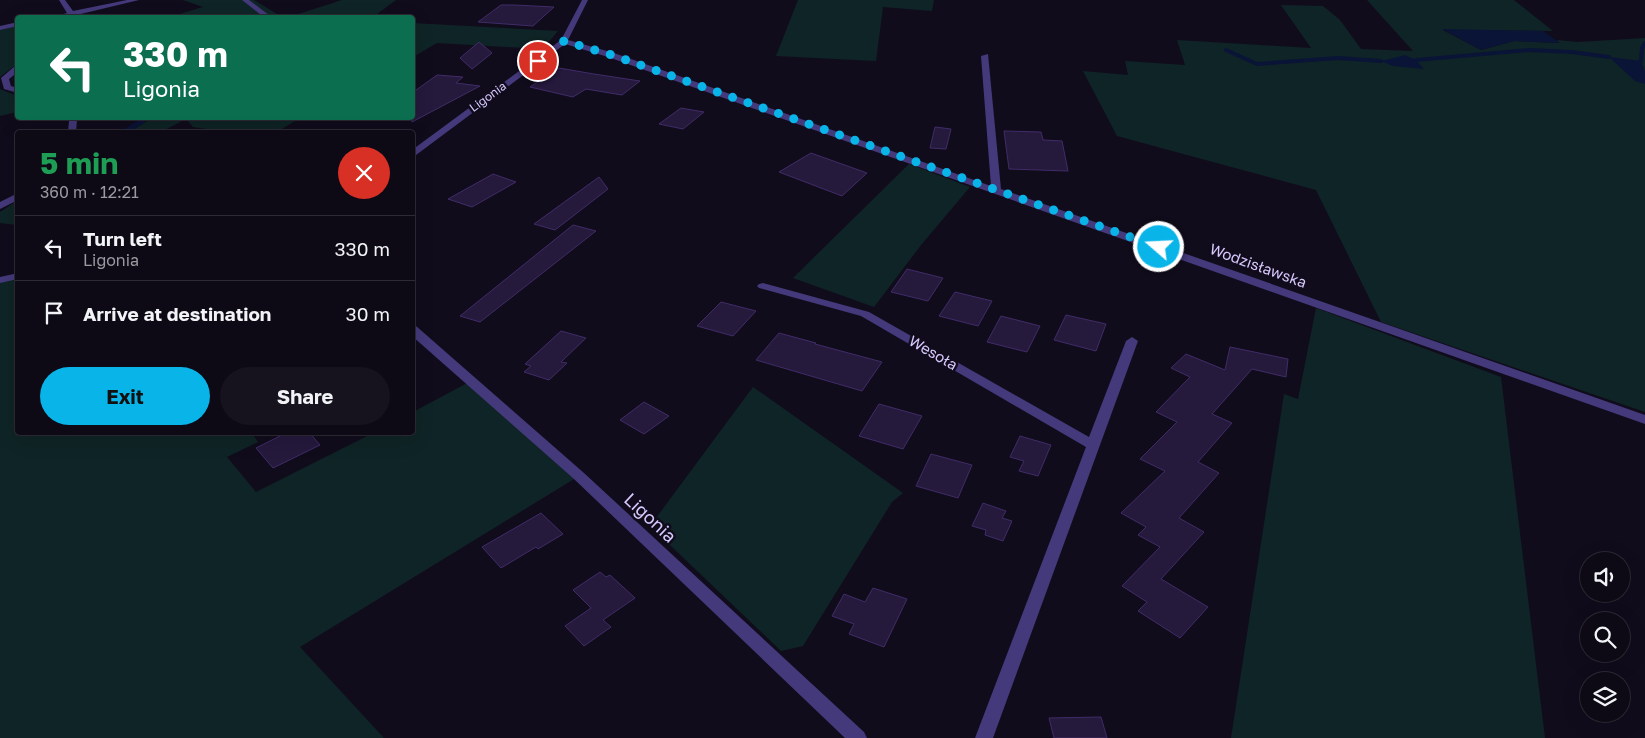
<!DOCTYPE html>
<meta charset="utf-8">
<style>
:root{--surface:#0d0915;--page:#16121e;--text:#f1f3f6;--muted:#9a9aa0;--line:#2d2a34;--accent:#09b4e9}
body{margin:0;font-family:"Golos Text",sans-serif;background:var(--page);color:var(--text);height:100vh;display:flex;flex-direction:column;font-size:19px;white-space:nowrap}
*{box-sizing:border-box;margin:0}
p{font-size:16px;color:var(--muted)}
.icon{flex:none;width:28px;height:28px;fill:none;stroke:currentColor;stroke-width:2;stroke-linecap:round;stroke-linejoin:round}
.map{position:relative;flex:1;overflow:hidden}
.panel{position:absolute;left:15px;top:130px;width:400px;height:305px;display:flex;flex-direction:column;background:var(--surface);border-radius:5px;box-shadow:0 5px 20px #0002,0 0 0 1px var(--line)}
.panel>*{flex:none}
.guide{position:absolute;left:15px;top:15px;width:400px;height:105px;border-radius:5px;box-shadow:0 5px 20px #0002,0 0 0 1px var(--line);background:#0b6e4f;color:#fff;overflow:hidden}
.fabs{position:absolute;left:1580px;top:552px;display:grid;gap:10px}
.fabs a{display:grid;place-items:center;width:50px;height:50px;border-radius:50%;background:var(--surface);box-shadow:0 5px 20px #0002,0 0 0 1px var(--line);font-size:25px}
.pin{position:absolute;display:grid;place-items:center;width:42px;height:42px;color:#fff;margin:-21px;border:2px solid #fff;border-radius:50%;box-shadow:0 1px 5px #0007}
.me{position:absolute;width:55px;margin:-28px;rotate:289deg;stroke-linejoin:round;filter:drop-shadow(0 0 4px #0008)}
.turn{display:flex;align-items:center;gap:18px;height:105px;padding:0 25px;font-size:22px}
.turn .icon{width:65px;height:65px;stroke-width:2.5}
.turn b{display:block;font-size:35px;line-height:42px}
.round{display:grid;place-items:center;flex:none;width:52px;height:52px;border-radius:26px;background:var(--page)}
.headline{display:flex;align-items:center;justify-content:space-between;height:85px;padding:0 25px}
h1{font-size:30px;font-weight:700;line-height:38px;color:#1e9e55}
.cta{display:flex;gap:10px;margin-top:auto;padding:10px 25px}
.cta a{flex:1;height:58px;border-radius:30px;background:var(--accent);color:#111;font-size:20px;font-weight:700;line-height:58px;text-align:center}
.cta a+a{background:var(--page);color:var(--text)}
ul{padding:0;list-style:none}
li{display:flex;align-items:center;gap:15px;height:65px;padding:0 25px;border-top:1px solid var(--line)}
li div{flex:1}
li b{display:block;font-size:19px}
li em{font-style:normal}
.map>svg:first-child{display:block}
.green{fill:#0f2426}
.water{fill:#0a1437}
.lines{fill:none;stroke-linecap:round;stroke-linejoin:round}
.stream-far1{stroke:#0a1437;stroke-width:4}
.stream{stroke:#0a1437;stroke-width:5}
.building{fill:#25193c;stroke:#402c68}
.minor{fill:#44397a;fill-rule:evenodd}
.route{stroke:#09b4e9;stroke-width:9;stroke-dasharray:0 16.2}
.labels{text-anchor:middle;stroke-width:5;stroke-linejoin:round;paint-order:stroke}
.far-street-label{font-size:12px;fill:#d6c9fd;stroke:#110c1c}
.street-label{font-size:15px;fill:#d6c9fd;stroke:#110c1c}
.near-street-label{font-size:18px;fill:#d6c9fd;stroke:#110c1c}
</style>
<div class="map">
<svg width="1645" height="738" viewBox="0 0 1645 738">
<rect width="100%" height="100%" fill="#110c1c"/>
<!-- green -->
<g class="green">
<path d="M183,0H254L282,17L166,18L203,7Z"/>
<path d="M342,0H396L373,17H289Z"/>
<path d="M798,0H934L932,11L883,7L876,61L776,56Z"/>
<path d="M1367,0H1514L1553,31L1443,30L1481,50L1514,41L1559,43L1557,40L1578,42L1645,38V412L1381,322L1316,190L1117,136L1083,71L1128,75L1125,61L1185,65L1177,40L1311,48L1281,5L1323,6L1340,20L1361,49L1413,51Z"/>
<path d="M412,23L558,31L543,49L437,43L413,57Z"/>
<path d="M17,26V64L0,77V30Z"/>
<path d="M0,89L17,96V112L0,116Z"/>
<path d="M152,118H300L277,132H228L193,127L186,119L161,132H129Z"/>
<path d="M909,164L970,187L921,245L874,307L793,278Z"/>
<path d="M17,201V225L0,223V212Z"/>
<path d="M17,276L18,432L252,433L258,442L227,457L256,492L373,433L412,432L413,412L471,381L579,476L300,647L384,738H0V281Z"/>
<path d="M1316,308L1501,377L1545,738H1231L1284,394L1298,399Z"/>
<path d="M753,387L903,493L892,502L803,646L781,651L650,526Z"/>
</g>
<!-- water -->
<g class="water">
<path d="M1442,29L1543,31L1560,43L1514,41L1481,50Z"/>
<path d="M1405,55L1416,60L1424,69L1393,66L1381,61Z"/>
<path d="M1609,57L1641,61L1645,71V84L1635,81Z"/>
</g>
<g class="lines">
<!-- stream-far1 -->
<g class="stream-far1">
<path d="M1226,50L1257,64L1338,58L1381,61"/>
<path d="M1416,60L1529,50L1572,52L1609,57"/>
<path d="M1641,61L1642,48L1645,43"/>
<path d="M139,123L147,118"/>
</g>
<!-- stream -->
<path class="stream" d="M124,132L141,122"/>
</g>
<!-- building -->
<g class="building">
<path d="M501,5H514L554,7L533,26L478,22Z"/>
<path d="M479,42L492,53L472,69L460,58Z"/>
<path d="M559,68L594,74L640,81L622,95L586,89L573,97L530,87Z"/>
<path d="M437,75L463,77L456,83L480,86L412,122V93Z"/>
<path d="M681,108L704,112L683,129L659,124Z"/>
<path d="M935,127L951,129L946,149L930,148Z"/>
<path d="M1004,131L1041,132L1043,140L1062,141L1068,171L1009,169Z"/>
<path d="M811,153L867,173L842,196L779,172Z"/>
<path d="M493,174L516,182L472,207L448,199Z"/>
<path d="M599,177L608,189L555,230L534,224Z"/>
<path d="M573,225L596,231L480,322L460,316Z"/>
<path d="M907,269L943,278L928,301L891,292Z"/>
<path d="M955,292L992,301L978,326L939,316Z"/>
<path d="M721,302L756,311L733,336L697,326Z"/>
<path d="M1066,315L1106,324L1096,351L1054,340Z"/>
<path d="M1001,316L1040,326L1027,352L987,342Z"/>
<path d="M561,331L586,338L561,362L567,363L549,380L524,372L531,366L525,364Z"/>
<path d="M779,333L816,343L815,344L882,362L862,391L756,360Z"/>
<path d="M1230,347L1288,359L1286,377L1252,369L1212,414L1232,423L1198,462L1219,473L1179,518L1204,532L1161,579L1208,607L1180,638L1138,611L1147,602L1122,586L1160,547L1138,535L1146,527L1121,513L1165,471L1140,459L1177,422L1156,412L1190,377L1171,368L1186,354L1225,370Z"/>
<path d="M644,402L669,416L644,434L620,420Z"/>
<path d="M879,404L922,416L903,449L859,436Z"/>
<path d="M288,432H309L320,445L273,468L256,448Z"/>
<path d="M1020,436L1051,445L1038,476L1019,471L1024,461L1010,457Z"/>
<path d="M931,454L972,465L958,498L916,486Z"/>
<path d="M983,503L1006,511L1002,518L1012,521L1003,541L985,535L986,530L972,526Z"/>
<path d="M541,513L563,534L538,549L536,547L501,568L482,547Z"/>
<path d="M600,572L606,577L610,575L635,598L603,620L611,627L584,646L565,626L591,608L573,590Z"/>
<path d="M873,588L907,599L884,647L849,634L854,624L832,616L844,594L865,602Z"/>
<path d="M1101,717L1107,738H1054L1049,718Z"/>
</g>
<g class="lines">
<!-- minor -->
<g class="minor">
<path d="M59,0H65L73,11L127,0H139L64,18H49L67,13Z"/>
<path d="M242,0H249L273,18H265Z"/>
<path d="M582,0H588L568,40L614,53L991,186L981,56L988,54L1001,189L1645,415V424L608,57L565,44L412,158V150L561,40Z"/>
<path d="M18,22V26L0,30V26Z"/>
<path d="M15,66H18V72L9,79L11,86L18,88V93L4,89L1,78Z"/>
<path d="M67,118H75L77,120L76,132H68L69,121Z"/>
<path d="M18,193V200L0,209V202Z"/>
<path d="M18,273V279L0,283V277Z"/>
<path d="M763,283L869,312L1089,437L1126,341L1132,337L1138,341L993,738H975L1086,447L861,316L759,288L757,286L759,284Z"/>
<path d="M412,326H416L584,473L864,732L867,738H845L574,479L412,336Z"/>
</g>
</g>
<g class="lines">
<!-- route -->
<path class="route" d="M538,61L564,41L612,55L1159,247"/>
</g>
<g class="labels">
<!-- far-street labels -->
<g class="far-street-label">
<text transform="translate(488 97) rotate(-36)" y="4">Ligonia</text>
</g>
<!-- street labels -->
<g class="street-label">
<text transform="translate(1258 266) rotate(20)" y="5">Wodzisławska</text>
<text transform="translate(933 353) rotate(30)" y="5">Wesoła</text>
</g>
<!-- near-street labels -->
<g class="near-street-label">
<text transform="translate(650 518) rotate(43)" y="6">Ligonia</text>
</g>
</g>
</svg>
<div class="fabs">
<a><svg class="icon" aria-label="sound" viewBox="0 0 24 24"><path d="M4 9h4l5-4v14l-5-4H4zM17 9q2 3 0 6"/></svg></a>
<a><svg class="icon" aria-label="search" viewBox="0 0 24 24"><circle cx="10" cy="10" r="6"/><path d="M15 15l6 6"/></svg></a>
<a><svg class="icon" aria-label="layers" viewBox="0 0 24 24"><path d="M12 4l9 5-9 5-9-5zM3 14l9 5 9-5"/></svg></a>
</div>
<div class="pin" style="left:538px;top:61px;background:#d93025"><svg class="icon" aria-label="arrive" viewBox="0 0 24 24"><path d="M6 21V4h12l-3 4 3 4H6"/></svg></div>
<svg class="me" style="left:1159px;top:247px" viewBox="-20 -20 40 40"><circle r="17" fill="#09b4e9" stroke="#fff" stroke-width="3"/><path d="M0-11L8 9 0 5-8 9z" fill="#fff"/></svg>
<div class="guide">
<div class="turn"><svg class="icon" aria-label="left" viewBox="0 0 24 24"><path d="M17 20v-9H6M10 6l-5 5 5 5"/></svg><div><b>330 m</b>Ligonia</div></div>
</div>
<section class="panel">
<div class="headline"><div><h1>5 min</h1><p>360 m · 12:21</p></div><a class="round" style="background:#d93025;color:#fff"><svg class="icon" aria-label="close" viewBox="0 0 24 24"><path d="M6 6l12 12M18 6L6 18"/></svg></a></div>
<ul>
<li><svg class="icon" aria-label="left" viewBox="0 0 24 24"><path d="M17 20v-9H6M10 6l-5 5 5 5"/></svg><div><b>Turn left</b><p>Ligonia</p></div><em>330 m</em></li>
<li><svg class="icon" aria-label="arrive" viewBox="0 0 24 24"><path d="M6 21V4h12l-3 4 3 4H6"/></svg><div><b>Arrive at destination</b></div><em>30 m</em></li>
</ul>
<div class="cta"><a>Exit</a><a>Share</a></div>
</section>
</div>
